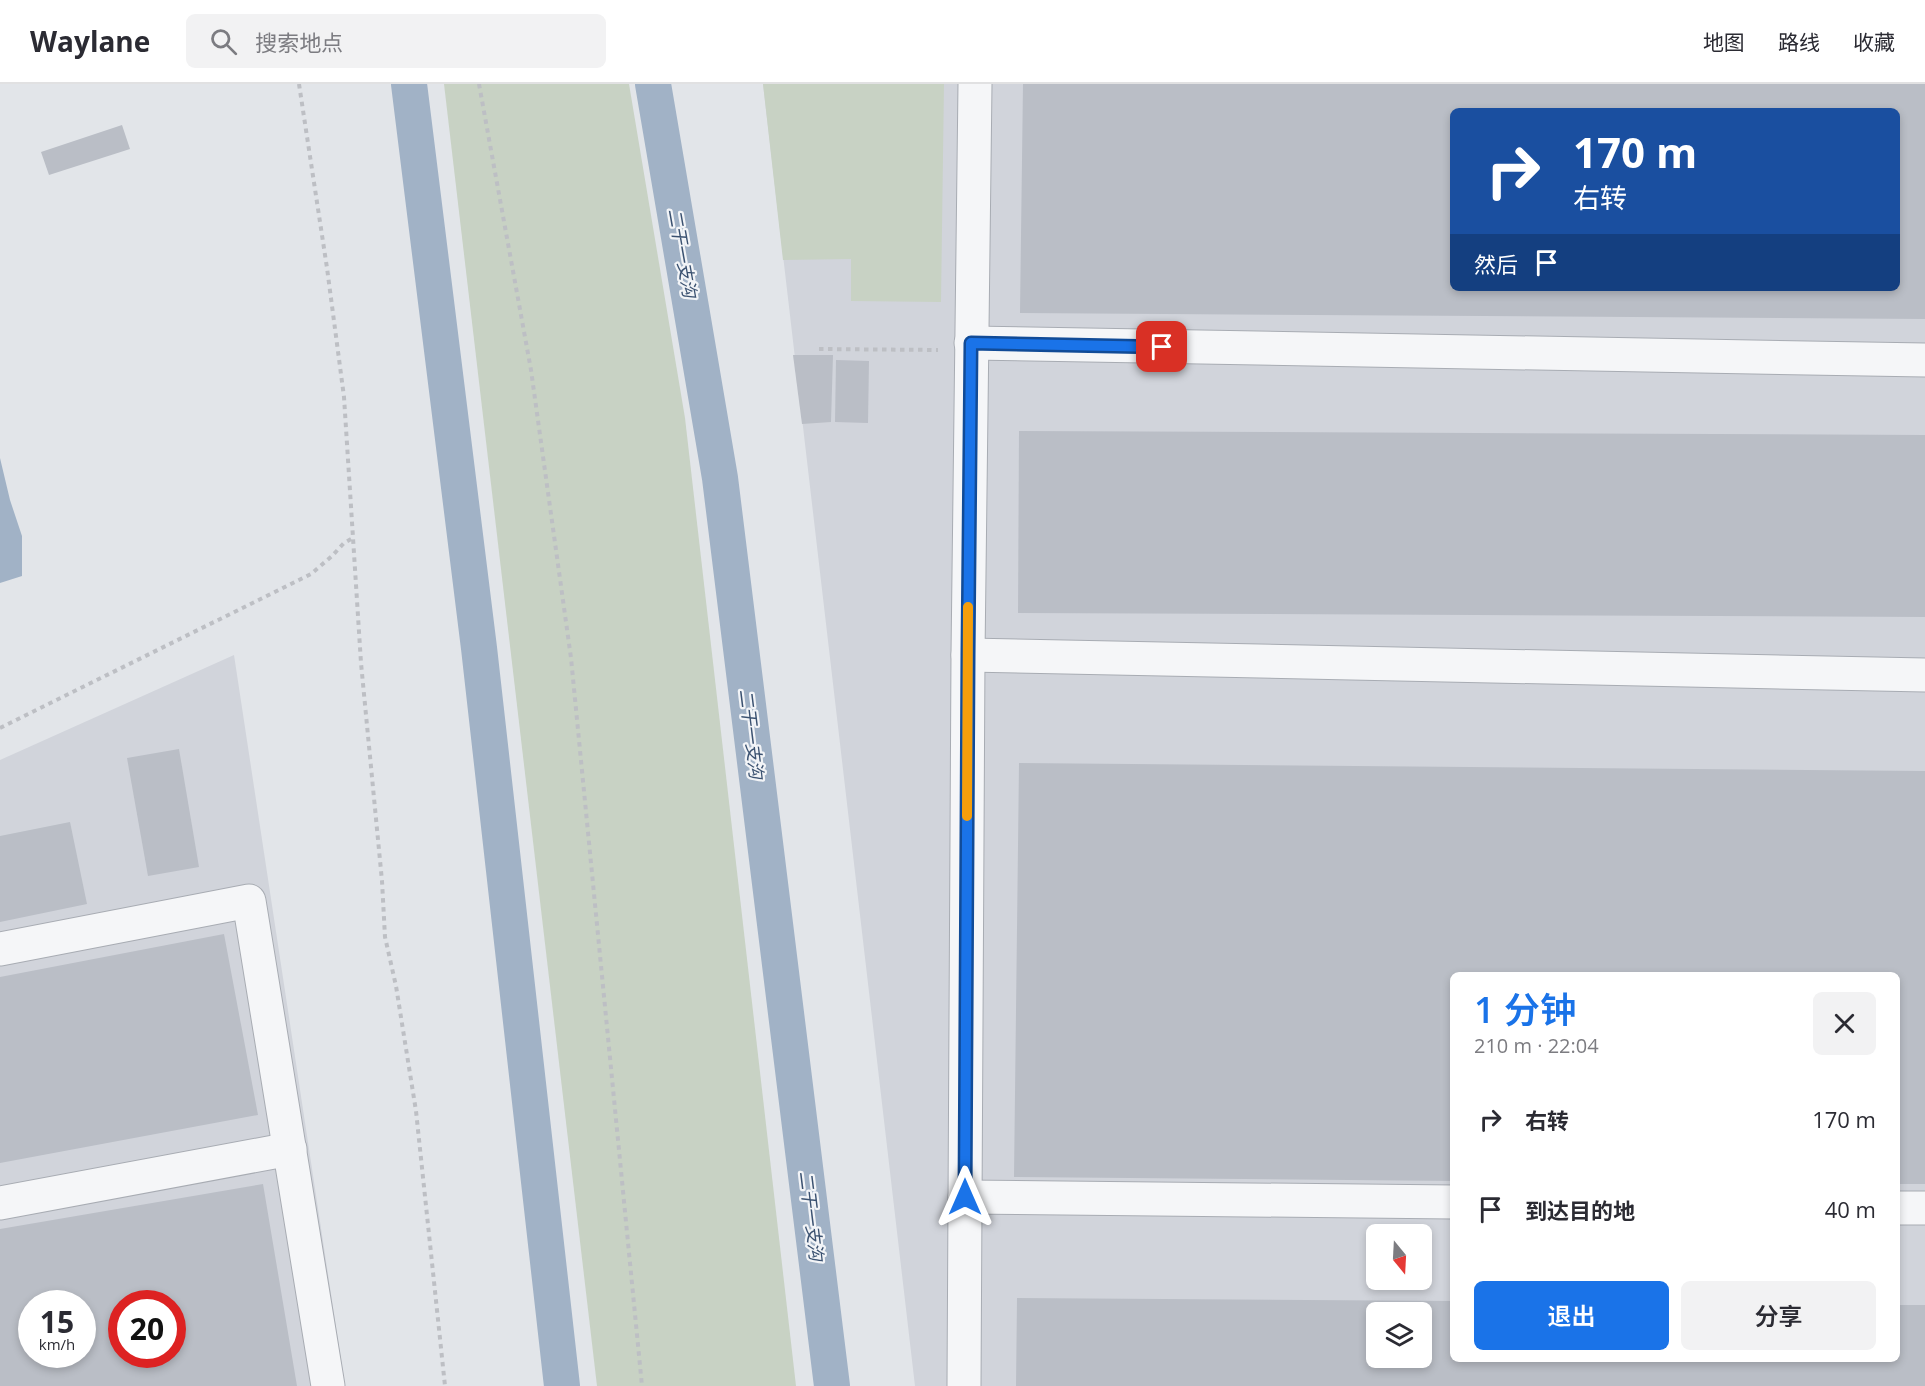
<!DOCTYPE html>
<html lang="zh">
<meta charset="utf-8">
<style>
:root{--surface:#fff;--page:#f2f2f3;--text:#2b2b33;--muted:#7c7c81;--line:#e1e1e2;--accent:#1a73e8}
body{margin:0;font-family:"Open Sans","Noto Sans SC",sans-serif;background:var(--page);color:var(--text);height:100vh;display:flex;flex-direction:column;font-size:22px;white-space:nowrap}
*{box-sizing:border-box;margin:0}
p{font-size:20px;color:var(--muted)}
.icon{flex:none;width:33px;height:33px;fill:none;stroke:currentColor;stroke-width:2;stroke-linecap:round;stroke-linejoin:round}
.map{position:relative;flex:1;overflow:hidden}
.sheet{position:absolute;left:1450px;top:888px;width:450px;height:390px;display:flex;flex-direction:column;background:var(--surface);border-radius:9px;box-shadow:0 3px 9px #0003}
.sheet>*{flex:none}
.guide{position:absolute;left:1450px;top:24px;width:450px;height:183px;border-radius:9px;box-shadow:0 3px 9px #0003;background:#1a4fa0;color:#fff;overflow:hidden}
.needle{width:39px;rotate:162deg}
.buttons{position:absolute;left:1366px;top:1140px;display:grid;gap:12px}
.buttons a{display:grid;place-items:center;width:66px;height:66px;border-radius:9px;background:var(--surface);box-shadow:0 3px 9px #0003;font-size:30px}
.speed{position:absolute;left:18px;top:1206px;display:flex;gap:12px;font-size:30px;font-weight:700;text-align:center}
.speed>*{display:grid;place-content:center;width:78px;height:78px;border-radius:50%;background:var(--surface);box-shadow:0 3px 9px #0003;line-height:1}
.speed small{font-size:15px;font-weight:400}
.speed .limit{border:9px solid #d22;background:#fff;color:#111}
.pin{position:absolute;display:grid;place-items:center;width:51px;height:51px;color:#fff;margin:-26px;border-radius:12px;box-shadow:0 3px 9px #0006}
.me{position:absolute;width:66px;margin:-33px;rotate:0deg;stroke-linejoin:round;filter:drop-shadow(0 0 4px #0008)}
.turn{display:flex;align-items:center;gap:21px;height:126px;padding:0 24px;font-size:27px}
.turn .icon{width:78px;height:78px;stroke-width:2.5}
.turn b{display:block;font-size:42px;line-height:51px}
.then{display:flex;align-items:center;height:57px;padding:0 24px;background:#0003;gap:12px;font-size:22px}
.round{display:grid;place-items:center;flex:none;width:63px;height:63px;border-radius:9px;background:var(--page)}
.overview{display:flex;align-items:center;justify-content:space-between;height:102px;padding:0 24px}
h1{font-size:36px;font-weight:600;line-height:45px;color:var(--accent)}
.cta{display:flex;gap:12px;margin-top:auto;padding:12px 24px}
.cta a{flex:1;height:69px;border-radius:9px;background:var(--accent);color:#fff;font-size:24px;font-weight:600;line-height:69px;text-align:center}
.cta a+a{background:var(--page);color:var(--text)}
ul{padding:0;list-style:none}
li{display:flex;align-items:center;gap:18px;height:90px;padding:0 24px}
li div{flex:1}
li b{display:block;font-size:22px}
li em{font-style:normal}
header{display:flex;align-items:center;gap:36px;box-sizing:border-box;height:84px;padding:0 30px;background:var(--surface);border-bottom:2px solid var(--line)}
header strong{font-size:28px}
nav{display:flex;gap:33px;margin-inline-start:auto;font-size:21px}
.search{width:420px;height:54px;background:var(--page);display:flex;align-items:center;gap:15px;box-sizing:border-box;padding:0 21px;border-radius:9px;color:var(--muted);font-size:22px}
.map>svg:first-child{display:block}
.built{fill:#d1d4db;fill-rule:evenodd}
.green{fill:#c8d2c4}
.water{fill:#a1b2c6}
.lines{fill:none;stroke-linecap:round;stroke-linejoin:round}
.canal{stroke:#a1b2c6;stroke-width:36}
.building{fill:#babec6;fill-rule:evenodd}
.minor-casing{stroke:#a8acb3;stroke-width:35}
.path{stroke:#bdbfc4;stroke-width:4;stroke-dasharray:4.5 4.5;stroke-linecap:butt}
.minor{stroke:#f5f6f8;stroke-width:33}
.route-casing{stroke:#114b97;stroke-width:15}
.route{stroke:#1a73e8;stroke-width:10}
.slow{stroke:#f59e0b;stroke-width:10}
.labels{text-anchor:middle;stroke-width:4.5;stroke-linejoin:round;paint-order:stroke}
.water-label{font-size:18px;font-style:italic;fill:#3a5170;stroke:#f2f4f7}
</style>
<header>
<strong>Waylane</strong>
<div class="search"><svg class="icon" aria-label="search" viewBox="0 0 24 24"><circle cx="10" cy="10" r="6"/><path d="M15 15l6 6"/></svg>搜索地点</div>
<nav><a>地图</a><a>路线</a><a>收藏</a></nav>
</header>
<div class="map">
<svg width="1925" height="1302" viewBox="0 0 1925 1302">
<rect width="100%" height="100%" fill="#e2e5e9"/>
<!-- built -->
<g class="built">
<path d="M763,0H1925V1302H915ZM1454,27H1898V204H1454ZM1454,891H1898V1275H1454ZM1377,1150H1422V1196H1377ZM1377,1228H1422V1274H1377Z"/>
<path d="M234,571L345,1302H0V676ZM32,1220H82V1270H32ZM122,1220H172V1270H122Z"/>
</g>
<!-- green -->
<g class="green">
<path d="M444,0H629L685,334L796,1302H597Z"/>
<path d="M763,0H944L941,218L851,217V175L783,176Z"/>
</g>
<!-- water -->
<path class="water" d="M0,374L10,416L22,452V492L0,499Z"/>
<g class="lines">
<!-- canal -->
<g class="canal">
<path d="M409,0L479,564L562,1302"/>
<path d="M653,0L720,394L832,1302"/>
</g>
</g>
<!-- building -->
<g class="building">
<path d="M1023,0H1925V235L1020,229ZM1454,27H1898V204H1454Z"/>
<path d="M122,41L130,65L49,91L41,68Z"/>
<path d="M793,271H833L831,338L802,340Z"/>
<path d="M836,276L869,277L868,339L835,338Z"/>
<path d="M1019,347L1925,351V533L1018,529Z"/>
<path d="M179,665L199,783L148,792L127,674Z"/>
<path d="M1019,679L1925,687V1100H1898V891H1454V1097L1014,1093Z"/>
<path d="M70,738L87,820L0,838V752Z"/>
<path d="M224,850L258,1031L0,1079V893Z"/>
<path d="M263,1100L297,1302H0V1145ZM32,1220H82V1270H32ZM122,1220H172V1270H122Z"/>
<path d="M1017,1214L1454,1217V1275H1898V1221H1925V1302H1016ZM1377,1228H1422V1274H1377Z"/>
</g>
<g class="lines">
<!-- minor casing -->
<g class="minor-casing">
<g id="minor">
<path d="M971,259L1925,276"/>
<path d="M968,571L1925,591"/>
<path d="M0,865L249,817L328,1302"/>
<path d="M965,1113L1454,1118"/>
<path d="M0,1119L290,1065"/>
<path d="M1898,1124H1925"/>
<path d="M964,1302L968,571L975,0"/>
</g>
</g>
<!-- path -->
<g class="path">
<path d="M299,0L327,184L344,313L361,579L382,797L385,853L396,902L416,1027L445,1302"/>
<path d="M479,0L531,286L571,574L642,1302"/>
<path d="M819,265L938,266"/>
<path d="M0,644L311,490L332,472L344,459L353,454"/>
</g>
<!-- minor -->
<use href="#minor" class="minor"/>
</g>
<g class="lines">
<!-- route casing -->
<g class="route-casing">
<path id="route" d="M965,1113L968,571L971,259L1162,263"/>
</g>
<!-- route -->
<use href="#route" class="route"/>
<!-- slow -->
<path class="slow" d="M967,732L968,523"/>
</g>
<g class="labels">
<!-- water labels -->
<g class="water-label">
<text transform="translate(682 169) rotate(80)" y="6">二干一支沟</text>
<text transform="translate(751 650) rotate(83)" y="6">二干一支沟</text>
<text transform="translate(811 1132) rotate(83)" y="6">二干一支沟</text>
</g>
</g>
</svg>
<div class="buttons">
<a><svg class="needle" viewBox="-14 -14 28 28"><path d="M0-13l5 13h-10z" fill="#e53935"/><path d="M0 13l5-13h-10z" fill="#7c7c81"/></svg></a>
<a><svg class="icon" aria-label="layers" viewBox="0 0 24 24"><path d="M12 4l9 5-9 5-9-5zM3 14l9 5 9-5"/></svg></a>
</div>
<div class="speed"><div>15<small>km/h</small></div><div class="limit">20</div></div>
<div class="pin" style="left:1162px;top:263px;background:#d93025"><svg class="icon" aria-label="arrive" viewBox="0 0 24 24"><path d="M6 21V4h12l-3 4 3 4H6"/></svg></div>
<svg class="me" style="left:965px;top:1113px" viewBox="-20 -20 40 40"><path d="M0-17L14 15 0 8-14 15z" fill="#1a73e8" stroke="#fff" stroke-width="4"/></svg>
<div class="guide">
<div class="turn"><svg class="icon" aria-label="right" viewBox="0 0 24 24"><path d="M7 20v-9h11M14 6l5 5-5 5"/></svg><div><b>170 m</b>右转</div></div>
<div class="then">然后<svg class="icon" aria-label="arrive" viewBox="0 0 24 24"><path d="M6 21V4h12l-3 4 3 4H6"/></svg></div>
</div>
<section class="sheet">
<div class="overview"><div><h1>1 分钟</h1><p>210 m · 22:04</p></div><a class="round"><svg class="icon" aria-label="close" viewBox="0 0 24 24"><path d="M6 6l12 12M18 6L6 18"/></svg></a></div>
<ul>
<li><svg class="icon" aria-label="right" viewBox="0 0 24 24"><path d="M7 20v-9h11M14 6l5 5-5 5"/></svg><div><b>右转</b></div><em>170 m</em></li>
<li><svg class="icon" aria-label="arrive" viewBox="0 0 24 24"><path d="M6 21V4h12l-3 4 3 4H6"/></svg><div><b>到达目的地</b></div><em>40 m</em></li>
</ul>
<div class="cta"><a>退出</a><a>分享</a></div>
</section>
</div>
